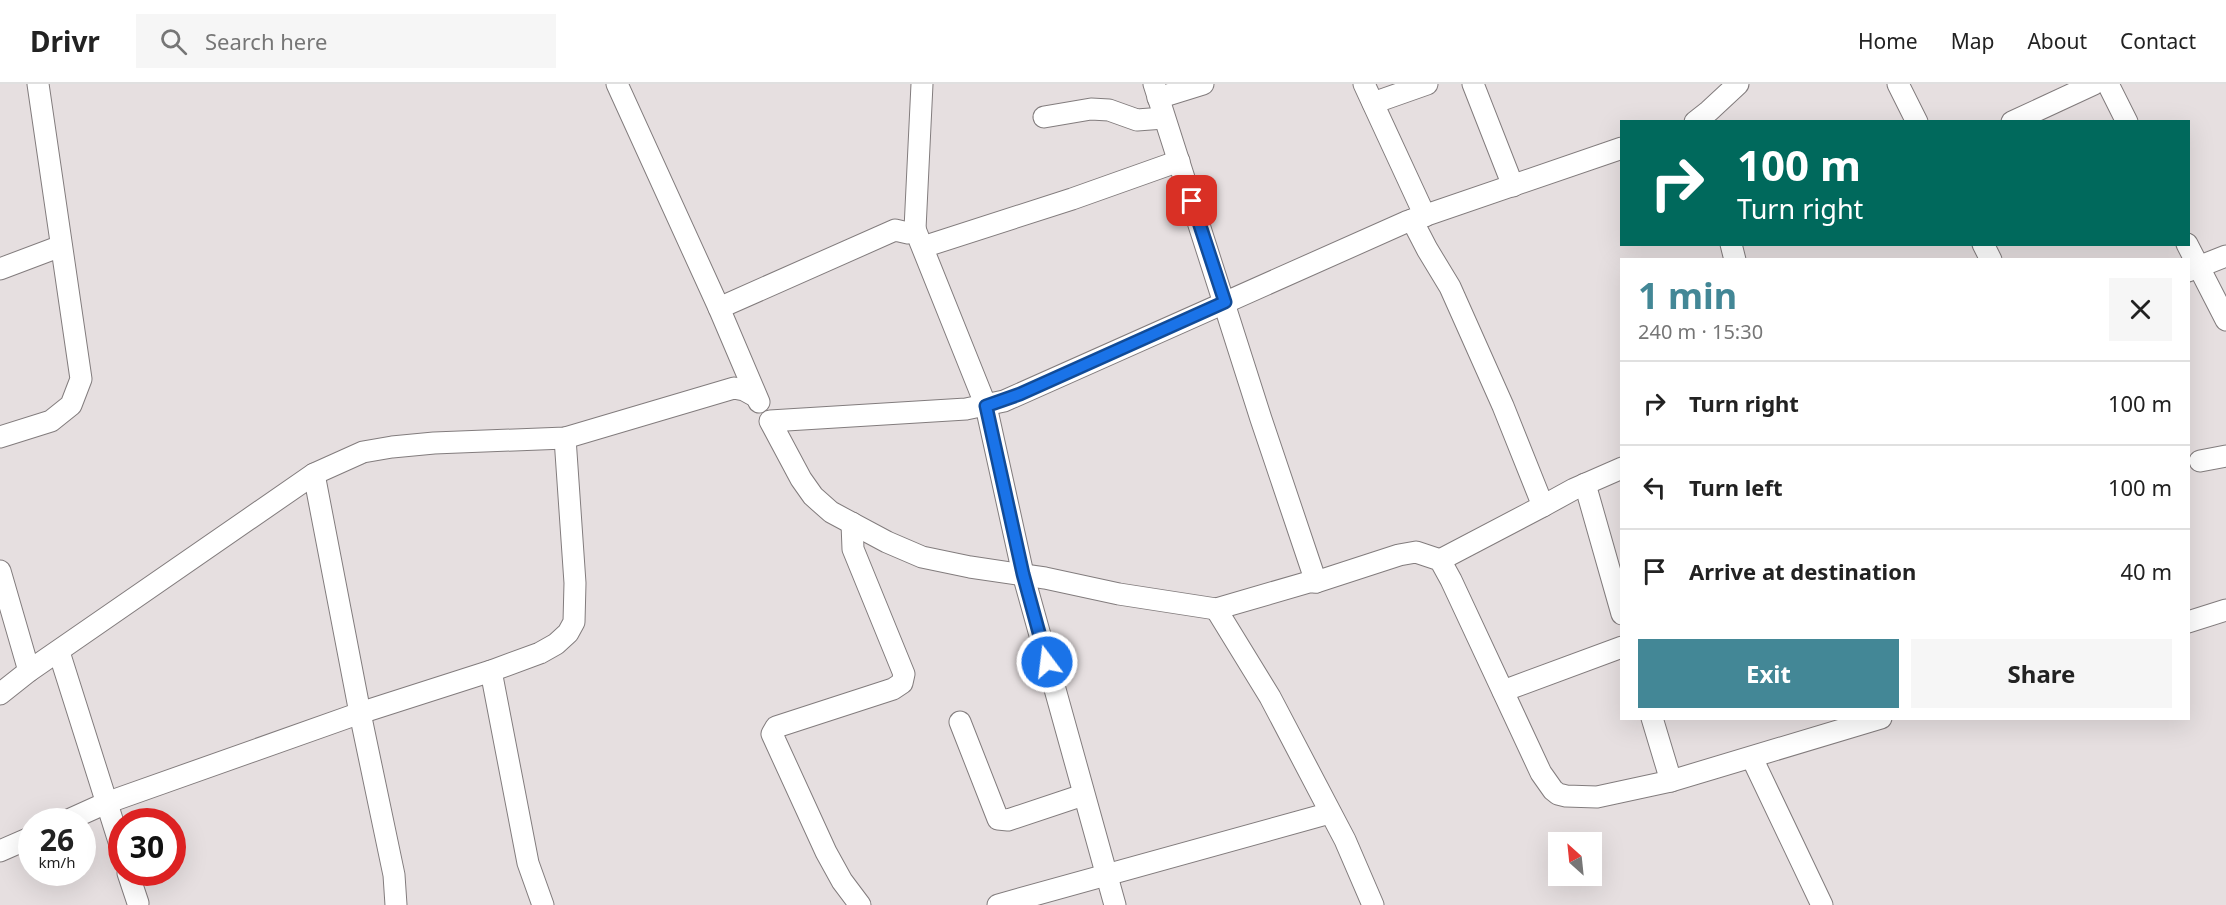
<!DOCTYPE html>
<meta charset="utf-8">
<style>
:root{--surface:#fff;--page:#f6f6f6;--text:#222;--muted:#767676;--line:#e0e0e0;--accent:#438796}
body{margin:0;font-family:"Noto Sans",sans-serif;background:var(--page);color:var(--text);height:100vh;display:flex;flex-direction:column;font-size:22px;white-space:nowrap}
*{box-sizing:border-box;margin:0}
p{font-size:20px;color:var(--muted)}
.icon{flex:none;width:33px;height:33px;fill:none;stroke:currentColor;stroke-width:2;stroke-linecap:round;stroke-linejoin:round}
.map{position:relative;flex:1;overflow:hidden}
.sheet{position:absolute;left:1620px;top:174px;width:570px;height:462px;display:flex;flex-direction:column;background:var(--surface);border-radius:0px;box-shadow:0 6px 24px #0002}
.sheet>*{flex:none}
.top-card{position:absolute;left:1620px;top:36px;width:570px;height:126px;border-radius:0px;box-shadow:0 6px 24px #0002;background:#00695c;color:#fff;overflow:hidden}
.needle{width:39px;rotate:333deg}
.controls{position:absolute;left:1548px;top:748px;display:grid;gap:12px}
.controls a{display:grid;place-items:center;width:54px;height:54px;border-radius:0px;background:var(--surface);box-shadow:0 6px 24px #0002;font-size:30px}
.speed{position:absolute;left:18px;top:724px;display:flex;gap:12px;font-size:30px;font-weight:700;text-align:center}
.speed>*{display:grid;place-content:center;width:78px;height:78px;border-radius:50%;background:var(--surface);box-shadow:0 6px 24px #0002;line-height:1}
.speed small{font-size:15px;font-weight:400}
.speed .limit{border:9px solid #d22;background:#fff;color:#111}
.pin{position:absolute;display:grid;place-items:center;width:51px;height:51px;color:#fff;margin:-26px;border-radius:12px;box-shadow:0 3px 9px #0006}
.me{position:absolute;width:66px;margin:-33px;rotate:345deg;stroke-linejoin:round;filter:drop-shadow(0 0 4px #0008)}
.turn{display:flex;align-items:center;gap:21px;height:126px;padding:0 18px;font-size:27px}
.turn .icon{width:78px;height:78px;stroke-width:2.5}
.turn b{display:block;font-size:42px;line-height:51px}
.round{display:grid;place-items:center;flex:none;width:63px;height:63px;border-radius:0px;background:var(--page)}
.headline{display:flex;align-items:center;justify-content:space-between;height:102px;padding:0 18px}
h1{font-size:36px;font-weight:700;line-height:45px;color:var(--accent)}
.action{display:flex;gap:12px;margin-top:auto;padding:12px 18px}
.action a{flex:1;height:69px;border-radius:0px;background:var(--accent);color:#fff;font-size:24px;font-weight:700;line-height:69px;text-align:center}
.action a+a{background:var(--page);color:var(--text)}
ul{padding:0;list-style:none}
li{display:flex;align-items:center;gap:18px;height:84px;padding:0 18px;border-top:2px solid var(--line)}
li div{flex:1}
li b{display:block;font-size:22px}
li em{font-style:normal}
header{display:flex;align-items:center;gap:36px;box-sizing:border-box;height:84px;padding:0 30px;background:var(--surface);border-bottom:2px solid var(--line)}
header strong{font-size:28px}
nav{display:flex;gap:33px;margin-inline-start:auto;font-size:21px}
.search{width:420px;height:54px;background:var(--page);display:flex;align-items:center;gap:15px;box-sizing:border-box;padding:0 21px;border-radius:0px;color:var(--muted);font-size:22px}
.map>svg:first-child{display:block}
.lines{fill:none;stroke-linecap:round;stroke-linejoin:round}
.minor-casing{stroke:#827c7d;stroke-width:23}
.minor{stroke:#fff;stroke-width:21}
.route-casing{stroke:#114b97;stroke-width:15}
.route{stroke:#1a73e8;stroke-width:10}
</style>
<header>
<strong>Drivr</strong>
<div class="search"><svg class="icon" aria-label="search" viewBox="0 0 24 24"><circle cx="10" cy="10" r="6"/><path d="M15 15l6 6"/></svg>Search here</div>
<nav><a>Home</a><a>Map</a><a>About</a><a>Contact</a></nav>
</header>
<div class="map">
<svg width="2226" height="821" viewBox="0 0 2226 821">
<rect width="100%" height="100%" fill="#e6dfe0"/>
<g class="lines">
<!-- minor casing -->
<g class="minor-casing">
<g id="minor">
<path d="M617,0L719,224L759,318"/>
<path d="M1154,0L1261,335L1316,498"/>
<path d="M1364,0L1425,132"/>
<path d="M1473,0L1513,102"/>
<path d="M1898,0L1917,38"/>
<path d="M2108,0L2127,38"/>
<path d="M1158,14L1203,0"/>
<path d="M1373,19L1427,0"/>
<path d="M1044,33L1091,25L1109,26L1137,36L1164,34"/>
<path d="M1695,38L1709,27L1738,0"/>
<path d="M2012,38L2094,0"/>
<path d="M1622,64L1406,138L1004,317L966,325L770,337L801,395L813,412L831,428L887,458L922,473L970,483L1045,494L1119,510L1216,525L1309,498H1316L1399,471L1416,468L1440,476L1451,496L1541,689L1553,706L1558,710L1566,712L1597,713L1671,697L1881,634"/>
<path d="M1412,136L1427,165L1450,203L1503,322L1543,422L1574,405L1622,384"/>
<path d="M915,145L986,322L1023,490L1115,821"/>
<path d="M1731,160L1735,176"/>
<path d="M1983,160L1991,176"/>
<path d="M2187,160L2226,236"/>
<path d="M923,163L1072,115L1179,77"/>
<path d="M0,185L61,162"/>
<path d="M2188,187L2226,172"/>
<path d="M719,224L895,146L908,149L915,145L922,0"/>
<path d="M0,353L51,337L71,321L81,295L38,0"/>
<path d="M2200,377L2226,372"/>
<path d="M314,390L360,629L394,791L396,821"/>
<path d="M1585,400L1622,530"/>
<path d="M852,439L853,465L904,590L902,599L893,605L776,643L772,650L826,768L842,797L860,821"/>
<path d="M1440,476L1543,422"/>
<path d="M0,487L29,587"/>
<path d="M1216,525L1270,613L1345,756L1373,821"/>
<path d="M2188,538L2226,526"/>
<path d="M59,568L122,767"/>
<path d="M491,587L528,779L543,821"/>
<path d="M1503,607L1622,563"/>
<path d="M0,610L29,587L314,390L363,368L392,363L434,359L565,354L734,304L744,306L755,312"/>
<path d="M1652,634L1671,697"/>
<path d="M960,638L998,735L1008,736L1083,711"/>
<path d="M1752,674L1822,821"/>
<path d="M64,738L106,719L360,629L491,587L540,569L556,560L568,549L574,538L575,499L565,354"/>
<path d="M0,767L32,753"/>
<path d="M128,789L138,819"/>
<path d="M998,821L1330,729"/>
</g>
</g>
<!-- minor -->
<use href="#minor" class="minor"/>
</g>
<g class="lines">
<!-- route casing -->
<g class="route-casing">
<path id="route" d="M1047,578L1023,490L986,322L1020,310L1225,218L1192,117"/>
</g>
<!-- route -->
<use href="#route" class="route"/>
</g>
</svg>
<div class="controls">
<a><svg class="needle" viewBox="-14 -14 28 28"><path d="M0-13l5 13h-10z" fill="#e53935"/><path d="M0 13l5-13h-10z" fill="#767676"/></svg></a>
</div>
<div class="speed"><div>26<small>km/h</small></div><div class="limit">30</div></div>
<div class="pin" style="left:1192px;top:117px;background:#d93025"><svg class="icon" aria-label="arrive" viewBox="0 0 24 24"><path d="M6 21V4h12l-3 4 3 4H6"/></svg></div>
<svg class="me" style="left:1047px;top:578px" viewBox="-20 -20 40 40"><circle r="17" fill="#1a73e8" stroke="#fff" stroke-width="3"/><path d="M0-11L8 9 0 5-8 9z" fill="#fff"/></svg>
<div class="top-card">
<div class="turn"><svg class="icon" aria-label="right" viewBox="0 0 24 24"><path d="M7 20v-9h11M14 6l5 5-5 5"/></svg><div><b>100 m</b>Turn right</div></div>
</div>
<section class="sheet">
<div class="headline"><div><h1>1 min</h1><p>240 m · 15:30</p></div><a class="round"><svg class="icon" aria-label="close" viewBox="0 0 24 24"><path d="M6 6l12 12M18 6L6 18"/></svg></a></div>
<ul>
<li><svg class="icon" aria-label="right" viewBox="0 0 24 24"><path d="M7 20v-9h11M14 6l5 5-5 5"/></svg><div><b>Turn right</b></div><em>100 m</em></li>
<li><svg class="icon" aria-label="left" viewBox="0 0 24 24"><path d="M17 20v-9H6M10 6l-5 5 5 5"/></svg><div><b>Turn left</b></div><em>100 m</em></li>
<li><svg class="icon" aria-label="arrive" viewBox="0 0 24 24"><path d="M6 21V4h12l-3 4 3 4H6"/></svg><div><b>Arrive at destination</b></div><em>40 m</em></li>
</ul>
<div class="action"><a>Exit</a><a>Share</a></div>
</section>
</div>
